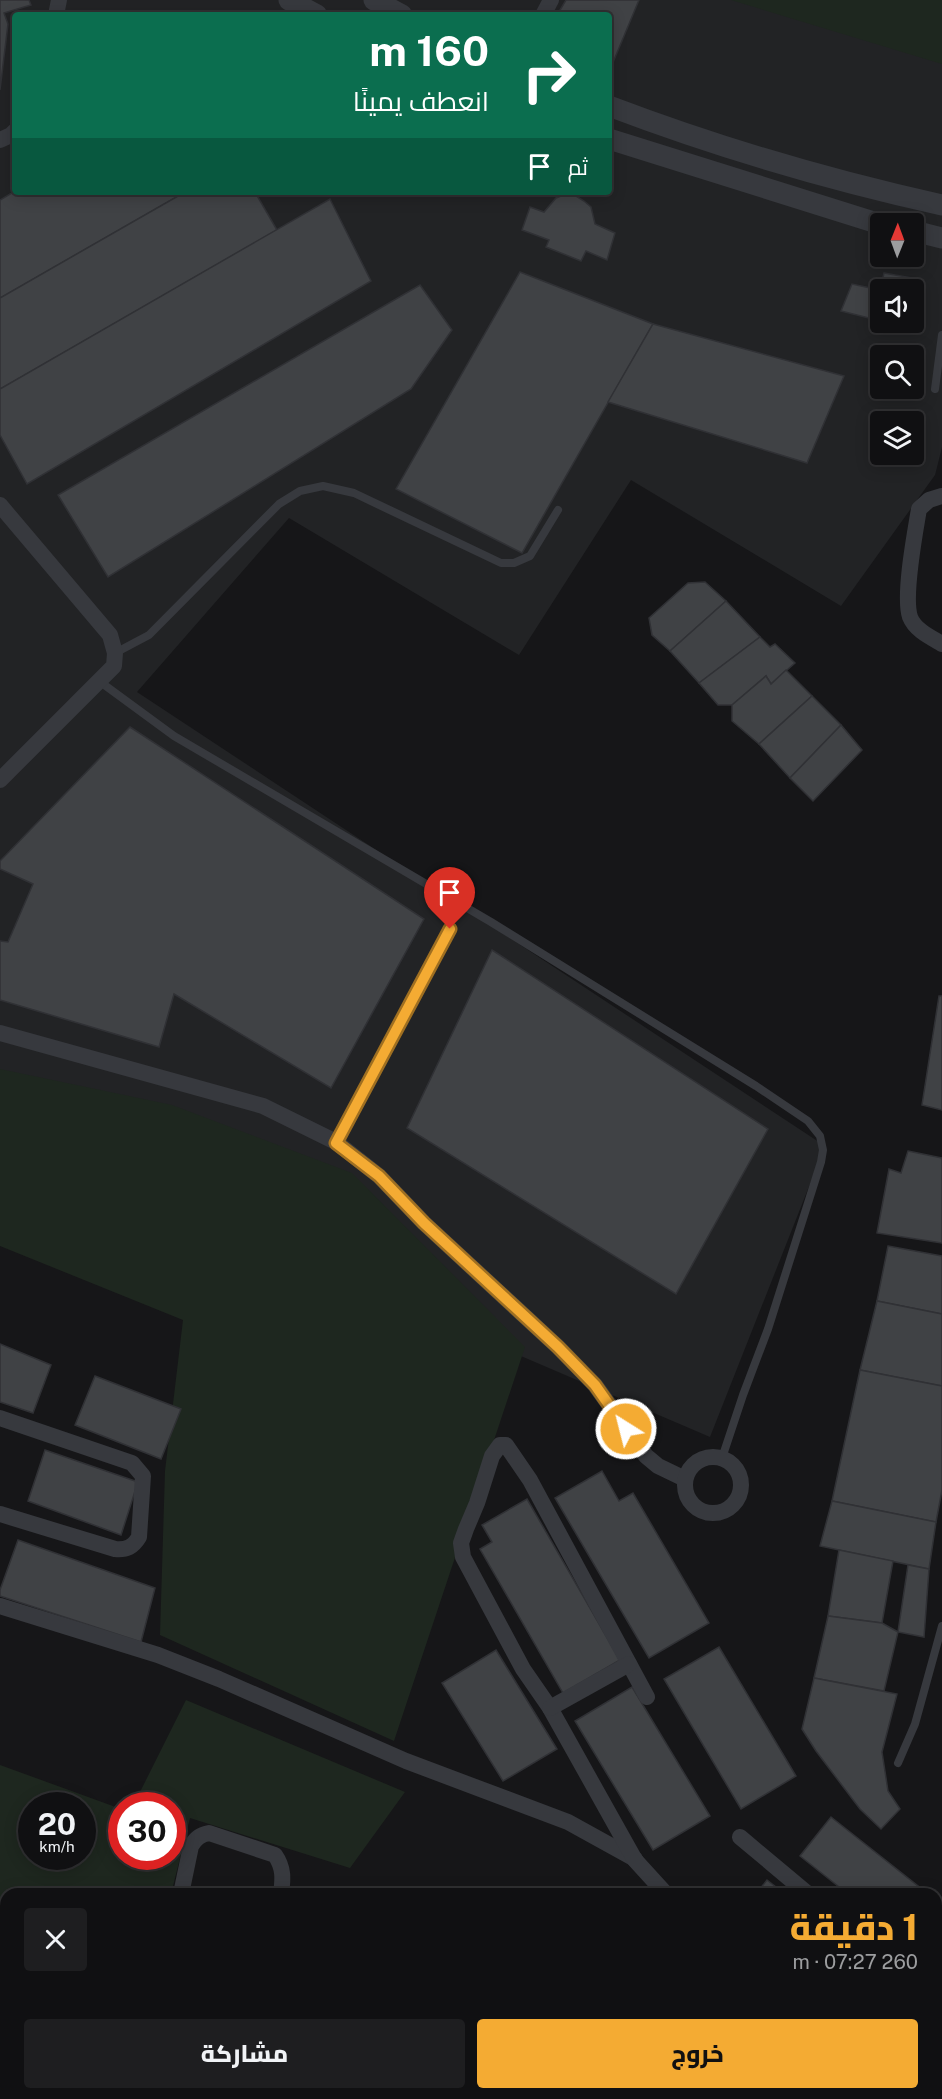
<!DOCTYPE html>
<html lang="ar">
<meta charset="utf-8">
<style>
:root{--surface:#101012;--page:#1e1e20;--text:#f1f3f6;--muted:#9c9d9f;--line:#303032;--accent:#f4ab33}
body{margin:0;font-family:"Public Sans",Cairo,sans-serif;background:var(--page);color:var(--text);direction:rtl;height:100vh;display:flex;flex-direction:column;font-size:22px;white-space:nowrap}
*{box-sizing:border-box;margin:0}
p{font-size:20px;color:var(--muted)}
.icon{flex:none;width:33px;height:33px;fill:none;stroke:currentColor;stroke-width:2;stroke-linecap:round;stroke-linejoin:round}
.map{position:relative;flex:1;overflow:hidden;direction:ltr}
.sheet{position:absolute;left:0px;top:1888px;width:942px;height:212px;display:flex;flex-direction:column;background:var(--surface);border-radius:18px 18px 0 0;box-shadow:0 3px 15px #0003,0 0 0 2px var(--line);direction:rtl}
.sheet>*{flex:none}
.guide{position:absolute;left:12px;top:12px;width:600px;height:183px;border-radius:6px;box-shadow:0 3px 15px #0003,0 0 0 2px var(--line);direction:rtl;background:#0b6e4f;color:#fff;overflow:hidden}
.needle{width:39px;rotate:1deg}
.controls{position:absolute;left:870px;top:213px;display:grid;gap:12px}
.controls a{display:grid;place-items:center;width:54px;height:54px;border-radius:6px;background:var(--surface);box-shadow:0 3px 15px #0003,0 0 0 2px var(--line);font-size:30px}
.speed{position:absolute;left:18px;top:1792px;display:flex;gap:12px;font-size:30px;font-weight:700;text-align:center}
.speed>*{display:grid;place-content:center;width:78px;height:78px;border-radius:50%;background:var(--surface);box-shadow:0 3px 15px #0003,0 0 0 2px var(--line);line-height:1}
.speed small{font-size:15px;font-weight:400}
.speed .limit{border:9px solid #d22;background:#fff;color:#111}
.pin{position:absolute;display:grid;place-items:center;width:51px;height:51px;color:#fff;margin:-62px -26px;border-radius:50% 50% 50% 0;rotate:-45deg;box-shadow:0 0 6px #0007}
.pin .icon{rotate:45deg}
.me{position:absolute;width:66px;margin:-33px;rotate:324deg;stroke-linejoin:round;filter:drop-shadow(0 0 4px #0008)}
.turn{display:flex;align-items:center;gap:21px;height:126px;padding:0 24px;font-size:27px}
.turn .icon{width:78px;height:78px;stroke-width:2.5}
.turn b{display:block;font-size:42px;line-height:51px}
.then{display:flex;align-items:center;height:57px;padding:0 24px;background:#0003;gap:12px;font-size:22px}
.round{display:grid;place-items:center;flex:none;width:63px;height:63px;border-radius:6px;background:var(--page)}
.overview{display:flex;align-items:center;justify-content:space-between;height:102px;padding:0 24px}
h1{font-size:36px;font-weight:800;line-height:45px;color:var(--accent)}
.cta{display:flex;gap:12px;margin-top:auto;padding:12px 24px}
.cta a{flex:1;height:69px;border-radius:6px;background:var(--accent);color:#111;font-size:24px;font-weight:800;line-height:69px;text-align:center}
.cta a+a{background:var(--page);color:var(--text)}
.map>svg:first-child{display:block}
.built{fill:#222325;fill-rule:evenodd}
.green{fill:#1e271f;fill-rule:evenodd}
.building{fill:#404245;stroke:#303135;stroke-width:1.5}
.lines{fill:none;stroke-linecap:round;stroke-linejoin:round}
.service{stroke:#37393e;stroke-width:8}
.minor{stroke:#37393e;stroke-width:16}
.tertiary{stroke:#37393e;stroke-width:21}
.route-casing{stroke:#9f6f21;stroke-width:15}
.route{stroke:#f4ab33;stroke-width:10}
</style>
<div class="map">
<svg width="942" height="2099" viewBox="0 0 942 2099">
<rect width="100%" height="100%" fill="#161618"/>
<!-- built -->
<path class="built" d="M0,0H942V447L935,475L841,606L631,480L519,655L289,518L137,692L825,1146L710,1437L0,1133ZM15,15H609V192H15ZM880,224H914V256H880ZM880,290H914V322H880ZM880,356H914V388H880ZM880,422H914V454H880Z"/>
<!-- green -->
<g class="green">
<path d="M731,0H942V64Z"/>
<path d="M0,1069L172,1105L352,1173L525,1347L394,1741L160,1635L165,1471L183,1320L0,1246Z"/>
<path d="M186,1700L405,1792L350,1868L190,1818L171,1894H6V2094H124L123,2099H0V1765L121,1809L122,1857H172V1806H133ZM32,1806H82V1857H32Z"/>
</g>
<!-- building -->
<g class="building">
<path d="M0,0H29L31,5L4,13L8,24L0,90Z"/>
<path d="M566,0H639L609,72V15H560V10Z"/>
<path d="M15,191L181,192L182,194L0,298V200Z"/>
<path d="M185,192H255L277,230L0,389V298Z"/>
<path d="M566,194H573L584,201L591,207L595,224L615,233L607,260L586,251L581,261L546,247L549,240L522,230L530,207L544,212L556,198Z"/>
<path d="M330,199L371,281L27,484L0,435V389Z"/>
<path d="M520,272L653,324L522,553L396,489Z"/>
<path d="M884,273L918,279L914,306V290H880V322H911L909,333L872,326L873,319L841,311L852,284L880,290Z"/>
<path d="M420,285L452,330L411,389L108,577L58,495Z"/>
<path d="M653,324L844,376L807,463L608,402Z"/>
<path d="M705,582L726,601L670,651L652,635L649,618L688,583Z"/>
<path d="M726,601L760,637L699,683L670,651Z"/>
<path d="M760,637L770,647L775,644L795,663L771,684L766,676L732,705H718L699,683Z"/>
<path d="M786,670L812,696L759,744L732,721V705L766,676L771,684Z"/>
<path d="M812,696L841,725L790,778L759,744Z"/>
<path d="M841,725L862,750L813,801L790,778Z"/>
<path d="M130,727L424,919L331,1088L174,994L159,1047L0,1000V941L8,942L33,884L0,869V861Z"/>
<path d="M492,950L768,1129L676,1294L407,1128Z"/>
<path d="M939,996H942V1110L922,1105Z"/>
<path d="M908,1151L942,1158V1243L877,1233L889,1169L901,1173Z"/>
<path d="M888,1246L942,1256V1314L877,1301Z"/>
<path d="M877,1301L942,1314V1386L860,1370Z"/>
<path d="M0,1344L51,1365L33,1413L0,1402Z"/>
<path d="M860,1370L942,1386V1490L936,1522L832,1501Z"/>
<path d="M95,1376L181,1409L161,1459L75,1425Z"/>
<path d="M45,1450L138,1482L121,1535L28,1501Z"/>
<path d="M602,1471L619,1501L633,1493L709,1623L649,1658L555,1498Z"/>
<path d="M527,1499L620,1660L563,1693L480,1549L492,1542L482,1525Z"/>
<path d="M832,1501L936,1522L929,1569L820,1546Z"/>
<path d="M18,1540L155,1588L141,1642L0,1596V1590Z"/>
<path d="M839,1550L893,1561L882,1623L828,1616Z"/>
<path d="M908,1565L929,1569L924,1637L898,1632Z"/>
<path d="M828,1616L882,1623L898,1632L884,1691L814,1678Z"/>
<path d="M719,1647L796,1776L741,1809L664,1679Z"/>
<path d="M496,1650L557,1749L503,1781L442,1683Z"/>
<path d="M814,1678L897,1694L882,1752L888,1791L900,1809L881,1829L860,1809L816,1751L802,1729Z"/>
<path d="M632,1687L710,1816L653,1850L575,1721Z"/>
<path d="M831,1817L923,1890L920,1894H848L800,1856Z"/>
<path d="M767,1880L785,1894H756Z"/>
<path d="M936,1922L942,1927V2035L936,2043Z"/>
</g>
<g class="lines">
<!-- service -->
<g class="service">
<path d="M935,389L942,335"/>
<path d="M115,653L149,635L279,504L300,491L323,486L354,493L501,563H514L530,556L558,510"/>
<path d="M99,681L174,736L491,922L756,1086L808,1121L820,1136L823,1150L821,1162L768,1329L743,1395L722,1458"/>
<path d="M336,1142L450,929"/>
<path d="M898,1763L915,1724L942,1626"/>
</g>
<!-- minor -->
<g class="minor">
<path d="M56,15L59,0"/>
<path d="M543,15L551,0"/>
<path d="M0,140L11,135L15,131"/>
<path d="M942,496L929,500L919,509C915,533 903,596 910,617C915,630 930,637 942,644"/>
<path d="M0,505L110,635L115,653L114,666L0,780"/>
<path d="M0,1033L263,1106L336,1142L379,1176L424,1223L558,1347L595,1385L646,1456L658,1466L685,1479"/>
<path d="M0,1418L132,1463L143,1476L139,1537C133,1547 127,1550 115,1549L0,1514"/>
<circle cx="713" cy="1485" r="28"/>
<path d="M0,1606L158,1655L219,1679L406,1761L568,1822L635,1859"/>
<path d="M647,1697L530,1480L506,1445H500L492,1456L477,1503L466,1529L461,1543L463,1557L523,1669L550,1708L635,1860L666,1894"/>
<path d="M550,1708L629,1664"/>
<path d="M740,1837L808,1894"/>
<path d="M181,1894L191,1846C196,1838 200,1835 209,1833L275,1855C284,1868 283,1879 281,1894"/>
<path d="M936,2084L942,2088"/>
<path d="M138,2099L139,2094"/>
<path d="M251,2099L252,2094"/>
</g>
<!-- tertiary -->
<g class="tertiary">
<path d="M289,0L317,15"/>
<path d="M374,0L402,15"/>
<path d="M609,106C717,147 829,180 942,205"/>
<path d="M609,139L880,224"/>
<path d="M914,231L942,238"/>
</g>
</g>
<g class="lines">
<!-- route casing -->
<g class="route-casing">
<path id="route" d="M450,929L336,1143L379,1176L424,1223L558,1347L595,1385L626,1429"/>
</g>
<!-- route -->
<use href="#route" class="route"/>
</g>
</svg>
<div class="controls">
<a><svg class="needle" viewBox="-14 -14 28 28"><path d="M0-13l5 13h-10z" fill="#e53935"/><path d="M0 13l5-13h-10z" fill="#9c9d9f"/></svg></a>
<a><svg class="icon" aria-label="sound" viewBox="0 0 24 24"><path d="M4 9h4l5-4v14l-5-4H4zM17 9q2 3 0 6"/></svg></a>
<a><svg class="icon" aria-label="search" viewBox="0 0 24 24"><circle cx="10" cy="10" r="6"/><path d="M15 15l6 6"/></svg></a>
<a><svg class="icon" aria-label="layers" viewBox="0 0 24 24"><path d="M12 4l9 5-9 5-9-5zM3 14l9 5 9-5"/></svg></a>
</div>
<div class="speed"><div>20<small>km/h</small></div><div class="limit">30</div></div>
<div class="pin" style="left:450px;top:929px;background:#d93025"><svg class="icon" aria-label="arrive" viewBox="0 0 24 24"><path d="M6 21V4h12l-3 4 3 4H6"/></svg></div>
<svg class="me" style="left:626px;top:1429px" viewBox="-20 -20 40 40"><circle r="17" fill="#f4ab33" stroke="#fff" stroke-width="3"/><path d="M0-11L8 9 0 5-8 9z" fill="#fff"/></svg>
<div class="guide">
<div class="turn"><svg class="icon" aria-label="right" viewBox="0 0 24 24"><path d="M7 20v-9h11M14 6l5 5-5 5"/></svg><div><b>160 m</b>انعطف يمينًا</div></div>
<div class="then">ثم<svg class="icon" aria-label="arrive" viewBox="0 0 24 24"><path d="M6 21V4h12l-3 4 3 4H6"/></svg></div>
</div>
<section class="sheet">
<div class="overview"><div><h1>1 دقيقة</h1><p>260 m · 07:27</p></div><a class="round"><svg class="icon" aria-label="close" viewBox="0 0 24 24"><path d="M6 6l12 12M18 6L6 18"/></svg></a></div>
<div class="cta"><a>خروج</a><a>مشاركة</a></div>
</section>
</div>
